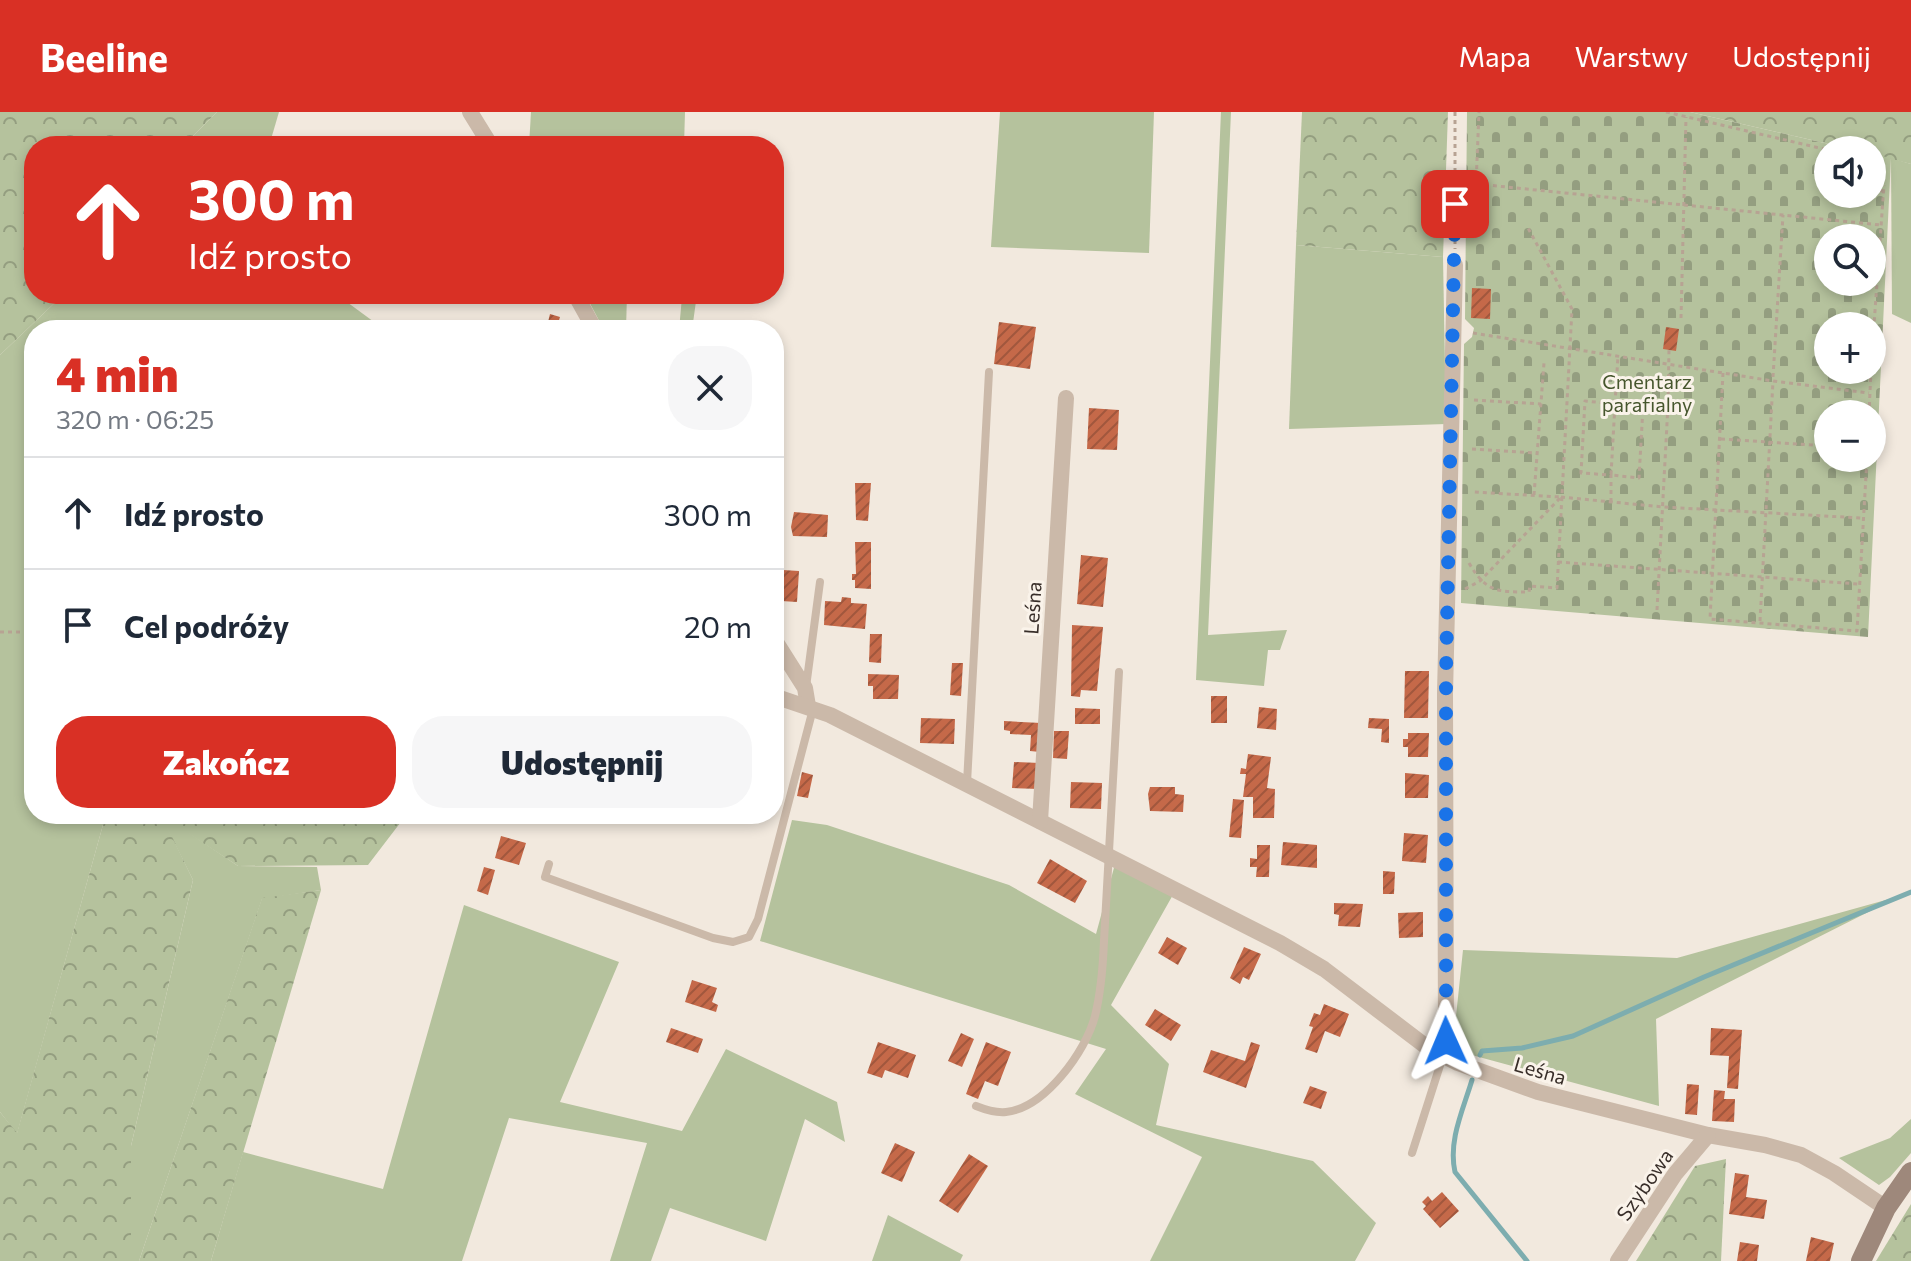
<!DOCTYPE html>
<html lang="pl">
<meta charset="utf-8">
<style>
:root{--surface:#fff;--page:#f6f6f7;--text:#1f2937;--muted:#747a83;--line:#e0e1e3;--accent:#d93025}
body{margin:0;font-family:Commissioner,sans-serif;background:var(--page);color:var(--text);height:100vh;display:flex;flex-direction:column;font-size:30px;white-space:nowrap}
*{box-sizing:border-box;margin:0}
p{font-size:26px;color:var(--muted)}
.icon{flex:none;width:44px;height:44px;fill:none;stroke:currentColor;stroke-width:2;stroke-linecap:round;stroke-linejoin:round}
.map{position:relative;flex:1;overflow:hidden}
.details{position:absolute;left:24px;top:208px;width:760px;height:504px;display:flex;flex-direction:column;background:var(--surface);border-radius:32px;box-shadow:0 4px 12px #0003}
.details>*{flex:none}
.hud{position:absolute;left:24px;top:24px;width:760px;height:168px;border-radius:32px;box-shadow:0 4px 12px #0003;background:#d93025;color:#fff;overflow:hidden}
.buttons{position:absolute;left:1814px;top:24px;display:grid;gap:16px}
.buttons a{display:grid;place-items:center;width:72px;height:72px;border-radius:50%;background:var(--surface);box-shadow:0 4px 12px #0003;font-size:40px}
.pin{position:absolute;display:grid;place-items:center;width:68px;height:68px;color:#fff;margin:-34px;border-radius:16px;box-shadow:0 4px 12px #0006}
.me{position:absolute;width:88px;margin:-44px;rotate:359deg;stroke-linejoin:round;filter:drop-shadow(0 0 6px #0008)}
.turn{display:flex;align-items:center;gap:28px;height:168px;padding:0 32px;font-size:36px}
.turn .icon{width:104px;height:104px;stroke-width:2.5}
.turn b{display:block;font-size:56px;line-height:68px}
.round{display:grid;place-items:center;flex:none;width:84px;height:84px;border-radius:32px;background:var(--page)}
.head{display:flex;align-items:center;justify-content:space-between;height:136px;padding:0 32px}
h1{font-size:48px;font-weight:800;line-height:60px;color:var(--accent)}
.cta{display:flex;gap:16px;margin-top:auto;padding:16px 32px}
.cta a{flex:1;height:92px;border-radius:32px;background:var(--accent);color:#fff;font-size:32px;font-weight:800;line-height:92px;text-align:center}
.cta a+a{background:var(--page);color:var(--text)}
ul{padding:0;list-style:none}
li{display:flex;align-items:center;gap:24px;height:112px;padding:0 32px;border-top:2px solid var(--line)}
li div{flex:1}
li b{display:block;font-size:30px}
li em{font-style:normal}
header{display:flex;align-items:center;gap:48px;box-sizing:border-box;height:112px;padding:0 40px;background:var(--accent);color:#fff}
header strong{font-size:38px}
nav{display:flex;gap:44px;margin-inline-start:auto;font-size:28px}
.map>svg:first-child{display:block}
.grass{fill:#b5c29d}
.forest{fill:url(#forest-crowns)}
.cemetery{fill:url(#cemetery-stones);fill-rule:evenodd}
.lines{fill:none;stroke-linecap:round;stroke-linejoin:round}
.stream{stroke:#7dadaf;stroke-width:5}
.building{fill:url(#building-hatch)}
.path{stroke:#b7a393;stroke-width:3;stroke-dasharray:4 4;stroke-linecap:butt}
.lane{stroke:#cbb9a9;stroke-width:8}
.street{stroke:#cbb9a9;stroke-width:16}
.secondary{stroke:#9e887b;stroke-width:20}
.route{stroke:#1a73e8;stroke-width:14;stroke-dasharray:0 25.2}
.labels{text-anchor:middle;stroke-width:6;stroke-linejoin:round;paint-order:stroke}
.park-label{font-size:20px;fill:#46562d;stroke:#faf3ea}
.street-label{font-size:20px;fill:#382e29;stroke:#faf3ea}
</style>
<header>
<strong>Beeline</strong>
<nav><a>Mapa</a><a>Warstwy</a><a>Udostępnij</a></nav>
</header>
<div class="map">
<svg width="1911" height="1149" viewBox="0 0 1911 1149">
<defs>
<pattern id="forest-crowns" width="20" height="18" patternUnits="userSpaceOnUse" patternTransform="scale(2)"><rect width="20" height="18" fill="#b5c29d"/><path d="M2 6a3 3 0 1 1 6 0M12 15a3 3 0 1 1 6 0" fill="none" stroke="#949e80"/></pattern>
<pattern id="cemetery-stones" width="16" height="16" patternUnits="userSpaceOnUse" patternTransform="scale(2)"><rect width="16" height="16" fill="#b5c29d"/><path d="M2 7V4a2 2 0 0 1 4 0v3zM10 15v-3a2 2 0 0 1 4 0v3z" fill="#949e80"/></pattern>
<pattern id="building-hatch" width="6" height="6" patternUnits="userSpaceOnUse" patternTransform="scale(2)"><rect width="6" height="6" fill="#c56949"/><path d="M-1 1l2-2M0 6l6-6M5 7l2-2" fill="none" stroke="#a1573d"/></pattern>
</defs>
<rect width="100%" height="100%" fill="#f2e9de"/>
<!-- grass -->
<g class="grass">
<path d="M217,0H279L269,34H183Z"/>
<path d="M531,0H685L684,34H529Z"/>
<path d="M1000,0H1154L1149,141L991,135Z"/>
<path d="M1221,0H1231L1208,523L1287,518L1280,538H1268L1264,574L1196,568Z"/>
<path d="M1891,46L1911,52V211L1892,202Z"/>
<path d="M1296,133L1443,145L1446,312L1289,317Z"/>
<path d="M64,182H336L385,218H34V702H106L17,1022L0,1000V243Z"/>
<path d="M585,182H627L626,218H604Z"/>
<path d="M686,182H697L692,218H679L682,185Z"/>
<path d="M160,702H161L238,754L317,755L321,778L262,787L139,1149H131V1034L193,768Z"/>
<path d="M792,708L827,713L1009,773L1096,822L1118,741L1179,772L1111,893L1169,952L1156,1013L1313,1049L1376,1111L1355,1149H1150L1202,1045L1075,982L1106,937L760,829Z"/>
<path d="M1900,784L1656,907L1659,994L1468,942L1453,933L1463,838L1677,846Z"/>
<path d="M464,793L619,850L560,990L682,1019L726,937L837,990L845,1030L805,1007L766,1129L670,1096L651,1149H610L647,1031L509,1006L462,1149H211L243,1040L383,1077Z"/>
<path d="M1911,1007V1041L1890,1065L1879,1073L1839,1046L1890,1026Z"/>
<path d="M888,1103L963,1143L960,1149H872Z"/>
</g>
<!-- forest -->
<g class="forest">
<path d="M0,0H217L183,34H34V182H64L0,243Z"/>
<path d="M1302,0H1448L1443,145L1296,133Z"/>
<path d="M1690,0H1911V52L1872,42V38H1855Z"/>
<path d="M106,702H407L368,753L238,754L162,704L193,768L131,1034V1149H0V1000L17,1021Z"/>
<path d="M321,778L211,1149H139L262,786Z"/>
<path d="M1726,1047L1721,1149H1636L1695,1054Z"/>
<path d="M1911,1092V1149H1876Z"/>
</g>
<!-- cemetery -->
<path class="cemetery" d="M1467,0H1690L1855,38H1828V82H1872V42L1891,46L1868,525L1461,491L1464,232L1472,225L1474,216L1465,207ZM1828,126H1872V170H1828ZM1828,214H1872V258H1828ZM1828,302H1872V346H1828Z"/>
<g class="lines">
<!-- stream -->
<g class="stream">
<path d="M1480,943L1482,939L1522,936L1573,924L1704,865L1911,780"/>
<path d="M1472,968C1463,998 1448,1029 1455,1060L1527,1149"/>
</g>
</g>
<!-- building -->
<g class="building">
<path d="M1472,176L1491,177L1490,207L1471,206Z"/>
<path d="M550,202L560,205L556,218H546Z"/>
<path d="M999,210L1036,215L1030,257L994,252Z"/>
<path d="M1666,215L1679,217L1676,239L1663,237Z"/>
<path d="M1089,296L1119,298L1117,338L1087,337Z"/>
<path d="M855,371H871L868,409L856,408Z"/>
<path d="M794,400L828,403L827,425L793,424L791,415Z"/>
<path d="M855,430H871V477L855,476V468H852V462H856Z"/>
<path d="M1081,443L1108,446L1103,495L1077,492Z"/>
<path d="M783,458L799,459L797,490L781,489Z"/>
<path d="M842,485L851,486V491L867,492L865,517L824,513L825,489L841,490Z"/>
<path d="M1072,513L1103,515L1097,579L1081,578L1080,585L1071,584Z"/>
<path d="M870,522H882L881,551L869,550Z"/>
<path d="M952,551H963L961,584L950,583Z"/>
<path d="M1405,559H1429L1428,606H1404Z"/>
<path d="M868,562L899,563L898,587H873V574H868Z"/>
<rect x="1211" y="584" width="16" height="27"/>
<path d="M1259,595L1277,597L1276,618L1257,616Z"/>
<path d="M1075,596L1100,597V612H1075Z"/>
<path d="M921,606L955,607L954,632L920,631Z"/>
<path d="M1369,606L1389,607V631L1381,630L1382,617L1368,616Z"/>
<path d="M1004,609L1041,611L1040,640L1030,639L1031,623L1010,622V619L1004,618Z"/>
<path d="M1054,619H1069L1067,647L1053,646Z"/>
<path d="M1408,621H1429L1428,645H1408V635H1403V627H1408Z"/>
<path d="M1248,642L1271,645L1267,676L1275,677L1274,706H1253V685H1243L1246,662H1240L1241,656L1246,657Z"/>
<path d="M1014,650L1040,651L1039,677L1012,676Z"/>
<path d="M802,660L813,663L808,686L797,684Z"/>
<path d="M1405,661L1429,663L1428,686H1405Z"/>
<path d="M1071,670L1102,671L1101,697L1070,696Z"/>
<path d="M1150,675H1175V682L1184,683L1183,700L1150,699L1148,682Z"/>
<path d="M1233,687L1244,688L1241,726L1229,725Z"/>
<path d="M1404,721L1428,723L1426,751L1402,749Z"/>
<path d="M501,724L526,731L519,753L495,746Z"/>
<path d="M1283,730L1317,733V756L1281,753Z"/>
<path d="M1257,733H1270L1269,765H1256L1257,755H1250V746L1257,747Z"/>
<path d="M1050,747L1087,769L1075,791L1037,771Z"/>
<path d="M484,755L495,758L488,783L477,779Z"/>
<path d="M1383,759L1395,760L1394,782H1383Z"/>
<path d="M1334,791L1363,792L1360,815L1338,814L1339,803L1334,802Z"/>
<path d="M1423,800V825L1399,826L1398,801Z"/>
<path d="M1167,825L1187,836L1178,853L1158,841Z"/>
<path d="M1244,835L1261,842L1249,868L1243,865L1240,872L1230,866Z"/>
<path d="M692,868L717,876L712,890L718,893L716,900L685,890Z"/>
<path d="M1324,892L1349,902L1340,925L1325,919L1317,941L1305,937L1313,915L1309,914L1314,901L1320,903Z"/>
<path d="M1155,897L1181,913L1171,929L1145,913Z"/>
<path d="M671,916L703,927L698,941L666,930Z"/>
<path d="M1711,916L1742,918L1738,977L1727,976L1729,944L1710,943Z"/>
<path d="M961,921L974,927L962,955L948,949Z"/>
<path d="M878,930L916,943L908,966L885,958L882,966L867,961Z"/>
<path d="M986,930L1011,940L998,974L985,969L978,987L966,982Z"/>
<path d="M1251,930L1260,933L1246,976L1203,960L1211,938L1245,949Z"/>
<path d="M1687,972L1699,973L1697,1003L1685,1002Z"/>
<path d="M1310,974L1327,980L1321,997L1303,991Z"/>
<path d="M1714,978L1725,979L1724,987H1735L1734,1010L1712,1009Z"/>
<path d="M895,1031L915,1040L902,1070L881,1061Z"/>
<path d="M969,1042L988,1054L958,1101L939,1089Z"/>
<path d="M1735,1061L1749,1063L1746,1085L1767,1088L1764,1107L1729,1102Z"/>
<path d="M1442,1080L1459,1099L1440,1116L1423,1097L1426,1094L1422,1090L1428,1084L1432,1089Z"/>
<path d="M1811,1125L1834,1131L1830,1149H1806Z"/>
<path d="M1740,1130L1759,1133L1757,1149H1737Z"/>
</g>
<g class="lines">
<!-- path -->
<g class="path">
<path d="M1455,0V137"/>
<path d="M1666,0L1828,38"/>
<path d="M1477,72L1881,113"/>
<path d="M1872,77L1883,79"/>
<path d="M1474,121L1479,0"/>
<path d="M1681,206L1686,5"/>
<path d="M1473,221L1773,269L1869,281"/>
<path d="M1872,241L1884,73"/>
<path d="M1723,261L1710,507L1857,519L1867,346"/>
<path d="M1773,265L1783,103"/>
<path d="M1474,288L1541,292"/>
<path d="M1615,292L1643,295L1639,366L1611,363Z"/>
<path d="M1869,302L1871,258"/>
<path d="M1721,327L1828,334"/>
<path d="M1472,337L1537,341"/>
<path d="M1534,383L1544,251"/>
<path d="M1561,385L1663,395L1861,406"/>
<path d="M1611,390V363L1581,361L1585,289L1615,292L1618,244"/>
<path d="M1558,450L1858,472"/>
<path d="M1469,451C1486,480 1497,480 1529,480L1530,474L1557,476L1572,197L1528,116"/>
<path d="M1465,477L1480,469L1561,385L1473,380"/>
<path d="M1657,498L1668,293L1669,238"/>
<path d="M1760,509L1773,269"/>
<path d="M0,520H34"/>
</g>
<!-- lane -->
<g class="lane">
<path d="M806,575L820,470"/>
<path d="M967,671L989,260"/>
<path d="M549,752L545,765L713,826L733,830L749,825L758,807L813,597"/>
<path d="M976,994C986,998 996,1001 1006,1000C1045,996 1086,939 1095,904C1101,880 1103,854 1104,829L1119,560"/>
<path d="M1412,1041L1443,944"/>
</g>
<!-- street -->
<g class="street">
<path d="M470,0L491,34"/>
<path d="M575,182L595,218"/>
<path d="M774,527L805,576L808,594"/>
<path d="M774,584L830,603L1280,831L1324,857L1428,936L1458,951L1538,980L1708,1023L1765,1033L1801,1043L1834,1061L1886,1096"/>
<path d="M1040,709L1066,286"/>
<path d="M1443,944L1446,929L1445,582L1455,153"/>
<path d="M1618,1149L1675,1062L1708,1023"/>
</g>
<!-- secondary -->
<path class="secondary" d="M1861,1149L1886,1096L1911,1060"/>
</g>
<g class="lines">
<!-- route -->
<path class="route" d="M1446,929V563L1455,92"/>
</g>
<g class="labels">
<!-- park labels -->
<g class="park-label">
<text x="1647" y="277">Cmentarz<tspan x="1647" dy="23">parafialny</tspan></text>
</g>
<!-- street labels -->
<g class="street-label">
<text transform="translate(1033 496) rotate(-86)" y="7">Leśna</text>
<text transform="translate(1540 959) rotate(16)" y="7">Leśna</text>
<text transform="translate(1645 1073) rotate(-55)" y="7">Szybowa</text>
</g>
</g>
</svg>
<div class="buttons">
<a><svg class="icon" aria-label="sound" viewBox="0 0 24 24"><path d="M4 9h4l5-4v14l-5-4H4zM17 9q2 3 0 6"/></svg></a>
<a><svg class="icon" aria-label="search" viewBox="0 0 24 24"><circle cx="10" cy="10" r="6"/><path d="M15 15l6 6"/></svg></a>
<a>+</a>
<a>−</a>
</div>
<div class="pin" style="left:1455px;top:92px;background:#d93025"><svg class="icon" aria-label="arrive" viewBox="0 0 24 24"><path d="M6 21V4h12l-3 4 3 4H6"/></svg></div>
<svg class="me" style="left:1446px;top:929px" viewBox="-20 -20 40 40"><path d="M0-17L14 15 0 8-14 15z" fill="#1a73e8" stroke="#fff" stroke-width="4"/></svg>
<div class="hud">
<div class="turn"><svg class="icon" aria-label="ahead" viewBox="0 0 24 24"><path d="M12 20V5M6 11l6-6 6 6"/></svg><div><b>300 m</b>Idź prosto</div></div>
</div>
<section class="details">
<div class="head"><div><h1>4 min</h1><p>320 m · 06:25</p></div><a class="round"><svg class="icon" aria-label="close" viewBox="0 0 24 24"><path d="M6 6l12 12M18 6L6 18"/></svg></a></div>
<ul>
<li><svg class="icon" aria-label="ahead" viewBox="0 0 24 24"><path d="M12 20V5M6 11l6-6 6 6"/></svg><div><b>Idź prosto</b></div><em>300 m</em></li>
<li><svg class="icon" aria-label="arrive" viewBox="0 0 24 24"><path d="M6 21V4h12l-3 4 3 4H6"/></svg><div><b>Cel podróży</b></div><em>20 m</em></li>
</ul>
<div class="cta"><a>Zakończ</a><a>Udostępnij</a></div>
</section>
</div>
